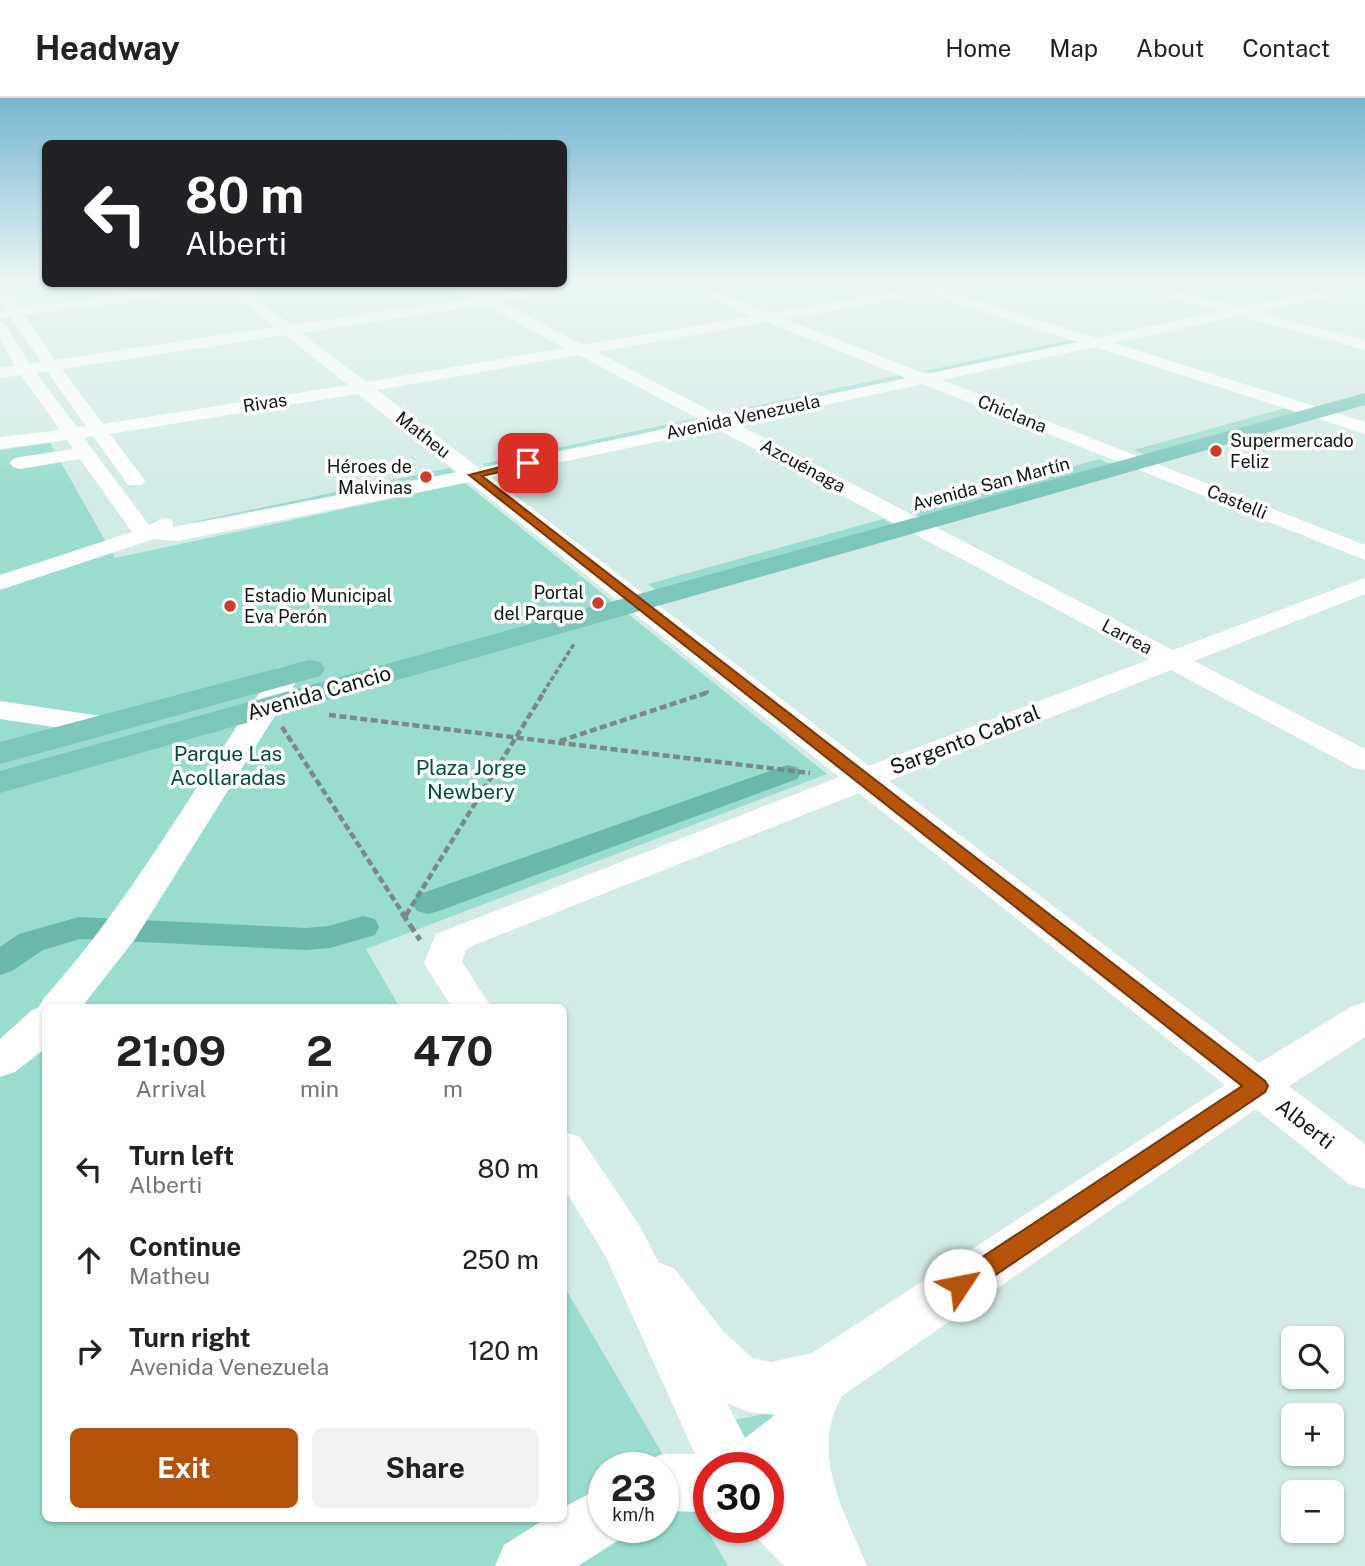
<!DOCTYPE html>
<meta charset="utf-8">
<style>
:root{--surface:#fff;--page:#f2f2f2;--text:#222;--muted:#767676;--line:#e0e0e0;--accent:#b45309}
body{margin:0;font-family:"Public Sans",sans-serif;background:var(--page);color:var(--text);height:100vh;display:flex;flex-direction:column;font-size:26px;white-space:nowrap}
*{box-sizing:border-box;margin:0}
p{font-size:23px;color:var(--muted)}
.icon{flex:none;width:38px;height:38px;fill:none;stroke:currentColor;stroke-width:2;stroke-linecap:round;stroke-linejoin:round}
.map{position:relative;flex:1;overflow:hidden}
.details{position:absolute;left:42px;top:906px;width:525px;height:518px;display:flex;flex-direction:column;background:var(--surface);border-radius:10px;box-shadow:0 2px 5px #0004}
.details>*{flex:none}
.top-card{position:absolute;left:42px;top:42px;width:525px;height:147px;border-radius:10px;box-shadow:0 2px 5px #0004;background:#202124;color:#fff;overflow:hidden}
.tools{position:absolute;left:1281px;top:1228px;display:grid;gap:14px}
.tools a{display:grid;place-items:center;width:63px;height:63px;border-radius:10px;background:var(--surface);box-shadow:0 2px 5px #0004;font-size:35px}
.speed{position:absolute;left:588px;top:1354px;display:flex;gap:14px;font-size:35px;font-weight:700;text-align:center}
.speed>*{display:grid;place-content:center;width:91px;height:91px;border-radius:50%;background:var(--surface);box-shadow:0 2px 5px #0004;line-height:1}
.speed small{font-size:18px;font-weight:400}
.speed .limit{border:10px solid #d22;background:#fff;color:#111}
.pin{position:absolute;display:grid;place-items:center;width:60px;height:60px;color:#fff;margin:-30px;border-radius:14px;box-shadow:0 4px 10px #0006}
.me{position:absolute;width:77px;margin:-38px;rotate:56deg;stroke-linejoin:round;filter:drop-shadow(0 0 5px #0008)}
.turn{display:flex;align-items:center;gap:24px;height:147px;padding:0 28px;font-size:32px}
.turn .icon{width:91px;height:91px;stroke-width:2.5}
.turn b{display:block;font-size:49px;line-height:60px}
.eta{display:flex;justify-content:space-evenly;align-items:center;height:119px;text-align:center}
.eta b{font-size:42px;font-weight:700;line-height:49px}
.action{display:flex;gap:14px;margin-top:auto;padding:14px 28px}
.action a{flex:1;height:80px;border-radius:10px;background:var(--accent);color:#fff;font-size:28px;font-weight:700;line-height:80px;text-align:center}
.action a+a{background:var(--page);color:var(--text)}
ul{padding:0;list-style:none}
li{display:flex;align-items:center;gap:21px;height:91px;padding:0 28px}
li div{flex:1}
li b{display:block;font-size:26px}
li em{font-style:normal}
header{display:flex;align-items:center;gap:42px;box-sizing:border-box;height:98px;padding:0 35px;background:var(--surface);border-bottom:2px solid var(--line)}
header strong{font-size:33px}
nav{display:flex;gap:38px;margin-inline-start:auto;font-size:24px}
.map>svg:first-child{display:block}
.green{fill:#9adccf;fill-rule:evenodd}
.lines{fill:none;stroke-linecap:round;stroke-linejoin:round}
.canal{fill:#68b9ab;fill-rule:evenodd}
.path-far2{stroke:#7a8a87;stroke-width:3.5;stroke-dasharray:5 2.5;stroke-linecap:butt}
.path-far1{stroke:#7a8a87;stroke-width:4.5;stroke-dasharray:7 3.5;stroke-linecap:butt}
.path{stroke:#7a8a87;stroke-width:5;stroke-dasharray:9 4.5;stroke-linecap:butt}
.minor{fill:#fff;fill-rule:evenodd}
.major{fill:#7cc6bc;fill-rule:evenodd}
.route{fill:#b45309;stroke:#753606;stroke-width:2}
.poi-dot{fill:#ca3e29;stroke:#fff;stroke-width:2.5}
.labels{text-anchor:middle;stroke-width:7;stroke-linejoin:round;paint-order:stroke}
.far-street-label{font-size:18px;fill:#0f1715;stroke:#fff}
.far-poi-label{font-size:18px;fill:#0f1715;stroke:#fff;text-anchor:start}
.street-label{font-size:21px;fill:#0f1715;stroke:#fff}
.park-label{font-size:21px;fill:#004c43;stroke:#fff}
</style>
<header>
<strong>Headway</strong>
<nav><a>Home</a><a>Map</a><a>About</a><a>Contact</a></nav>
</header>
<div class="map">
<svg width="1365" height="1468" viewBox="0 0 1365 1468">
<rect width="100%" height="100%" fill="#d3ebe6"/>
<!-- green -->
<g class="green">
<path d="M1070,242L1079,245L933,276L924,273Z"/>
<path d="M900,277L909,281L735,318L727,314Z"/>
<path d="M1286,310L1299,313L1146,357L1134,352Z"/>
<path d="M692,321L699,325L489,371L482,366Z"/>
<path d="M50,345L115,460L465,385L827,676L366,851L400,910H46V1421H564V1188L728,1468H0V352ZM604,1370H663V1430H604Z"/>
<path d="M1099,361L1111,366L922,420L911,414Z"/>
<path d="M449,370L455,375L197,430L193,424Z"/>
<path d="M883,421L894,427L658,494L648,486Z"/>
<path d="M775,1314L758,1346L740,1363L719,1325Z"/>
</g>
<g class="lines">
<!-- canal -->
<g class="canal">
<path d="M787,667L797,669L801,675L797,681L439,813L428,816L417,813L412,805L417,797Z"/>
<path d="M363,818L375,821L379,829L375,837L330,850L306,852L80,841L43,852L12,873L0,877V849L19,836L79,819L306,830L329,828Z"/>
</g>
<!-- path-far2 -->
<g class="path-far2">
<path d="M543,595L574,546"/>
<path d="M704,595L711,593"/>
</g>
<!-- path-far1 -->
<g class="path-far1">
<path d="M329,617L810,675"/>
<path d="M282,629L404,817"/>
<path d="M560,643L709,594"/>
<path d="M406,817L544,594"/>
</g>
<!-- path -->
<g class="path">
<path d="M402,815L420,842"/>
<path d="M405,818L407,815"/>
</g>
<!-- minor -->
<g class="minor">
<path d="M576,185H610L603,189L501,204L583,247L752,218L674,185H693L770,215L945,185H975L973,188L947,193L1096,240L1221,213L1126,188L1124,185H1146L1240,209L1365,185V191L1258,214L1365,242V252L1239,218L1114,245L1365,324V336L1095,249L942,282L1365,447V462L923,286L737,326L1173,552L1365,480V496L1194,563L1365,651V672L1354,670L1171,572L889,683L1259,965L1351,909L1365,904V939L1289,988L1365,1046V1091L1349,1086L1256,1011L842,1298C809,1355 844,1413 867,1468H784L747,1430H768V1370H709V1414L663,1413V1370H640L643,1364L663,1356H695L606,1159L564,1090V1034L580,1039L641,1130L658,1164L674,1170L722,1232L752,1260L771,1264L812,1255L1225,987L859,695L474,847L466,852L462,864L492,910H452L424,865L436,836L839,679L469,384L178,443L154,441L0,492V477L132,434L80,361L20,371L13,369L10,365L13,361L20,359L73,351L67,342L0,351V339L60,332L21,277L0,280V270L15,268L0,241V224L5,225L30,266L41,264L11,219L0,220V212L6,211L0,201V187L5,188L19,209L210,186H244L241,189L291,227L472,200L449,186H464L488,198ZM227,191L275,229L55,262L25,217ZM929,196L1078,244L926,276L785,221ZM484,207L565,250L366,284L301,235ZM767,224L906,280L722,319L597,254ZM285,237L348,287L103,326L62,271ZM579,257L702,323L479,370L377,292ZM47,273L86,328L77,329L36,275ZM358,296L457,374L173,429L172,422L164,420L149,427L84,340L93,338L128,387H142L145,383L110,336ZM717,331L1150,561L869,668L491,379ZM727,1305L749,1314L775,1317L745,1340Z"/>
<path d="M287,568L297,570L301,576L135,841L81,910H46V950L15,974L0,979V941L32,912L38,910L44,900C135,799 198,680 277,570Z"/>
<path d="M0,603L101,618L111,621L116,627L111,633L101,636L0,621Z"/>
<path d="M604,1388V1430H628L625,1438L578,1468H495L504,1447L545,1421H564V1409Z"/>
</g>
<!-- major -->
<g class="major">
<path d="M1365,295V307L0,695V673Z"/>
<path d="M309,562L320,564L325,571L320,578L0,666V644Z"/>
</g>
</g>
<!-- sky -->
<linearGradient id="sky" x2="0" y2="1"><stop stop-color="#75b6d0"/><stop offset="0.47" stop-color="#ebf6f4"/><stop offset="1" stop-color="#ebf6f4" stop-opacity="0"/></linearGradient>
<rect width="1365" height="390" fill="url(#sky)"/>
<!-- route -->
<path class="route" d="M528,362L533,365L532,367L482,378L1265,983L1268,988L1265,994L969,1195L960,1198L952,1195L948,1187L952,1179L1242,988L469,377Z"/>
<!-- markers -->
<g class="poi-dot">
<circle cx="1216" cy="353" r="7"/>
<circle cx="426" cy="379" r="7"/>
<circle cx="598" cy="505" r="7"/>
<circle cx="230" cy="508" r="7"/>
</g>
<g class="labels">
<!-- far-street labels -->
<g class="far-street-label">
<text transform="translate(265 305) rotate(-9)" y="6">Rivas</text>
<text transform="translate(1012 316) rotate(22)" y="6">Chiclana</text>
<text transform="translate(743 319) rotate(-12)" y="6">Avenida Venezuela</text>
<text transform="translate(423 337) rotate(38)" y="6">Matheu</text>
<text transform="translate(803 368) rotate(28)" y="6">Azcuénaga</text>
<text transform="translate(991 386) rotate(-15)" y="6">Avenida San Martín</text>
<text transform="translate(1237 404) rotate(22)" y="6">Castelli</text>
<text transform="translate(1127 539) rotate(28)" y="6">Larrea</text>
</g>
<!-- far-poi labels -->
<g class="far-poi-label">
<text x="1230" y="349">Supermercado<tspan x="1230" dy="21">Feliz</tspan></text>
<text x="412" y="375" text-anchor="end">Héroes de<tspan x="412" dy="21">Malvinas</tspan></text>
<text x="584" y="501" text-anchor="end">Portal<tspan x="584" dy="21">del Parque</tspan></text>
<text x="244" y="504">Estadio Municipal<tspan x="244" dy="21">Eva Perón</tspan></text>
</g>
<!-- street labels -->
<g class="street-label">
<text transform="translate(319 595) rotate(-16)" y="7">Avenida Cancio</text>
<text transform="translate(965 642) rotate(-21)" y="7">Sargento Cabral</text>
<text transform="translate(1305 1026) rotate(38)" y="7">Alberti</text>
</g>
<!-- park labels -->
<g class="park-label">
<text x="228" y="663">Parque Las<tspan x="228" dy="24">Acollaradas</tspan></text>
<text x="471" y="677">Plaza Jorge<tspan x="471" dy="24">Newbery</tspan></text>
</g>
</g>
</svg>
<div class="tools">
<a><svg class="icon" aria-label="search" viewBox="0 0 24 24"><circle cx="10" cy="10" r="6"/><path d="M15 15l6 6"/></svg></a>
<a>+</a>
<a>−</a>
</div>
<div class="speed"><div>23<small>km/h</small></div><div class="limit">30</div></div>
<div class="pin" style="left:528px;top:365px;background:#d93025"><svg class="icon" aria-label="arrive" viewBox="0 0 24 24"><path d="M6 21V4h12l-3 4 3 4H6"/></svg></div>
<svg class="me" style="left:960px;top:1187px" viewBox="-20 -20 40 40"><circle r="19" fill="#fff"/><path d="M0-13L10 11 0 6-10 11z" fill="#b45309"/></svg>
<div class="top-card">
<div class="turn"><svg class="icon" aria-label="left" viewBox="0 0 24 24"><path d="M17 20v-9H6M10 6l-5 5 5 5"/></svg><div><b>80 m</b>Alberti</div></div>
</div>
<section class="details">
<div class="eta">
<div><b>21:09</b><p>Arrival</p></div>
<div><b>2</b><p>min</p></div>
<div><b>470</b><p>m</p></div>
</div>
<ul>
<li><svg class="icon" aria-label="left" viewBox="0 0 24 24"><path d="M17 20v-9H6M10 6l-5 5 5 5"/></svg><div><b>Turn left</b><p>Alberti</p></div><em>80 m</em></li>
<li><svg class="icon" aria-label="ahead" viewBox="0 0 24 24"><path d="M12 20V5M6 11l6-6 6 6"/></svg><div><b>Continue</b><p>Matheu</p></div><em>250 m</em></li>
<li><svg class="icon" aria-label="right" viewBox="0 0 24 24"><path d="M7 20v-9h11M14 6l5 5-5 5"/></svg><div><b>Turn right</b><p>Avenida Venezuela</p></div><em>120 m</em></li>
</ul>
<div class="action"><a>Exit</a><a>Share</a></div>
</section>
</div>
